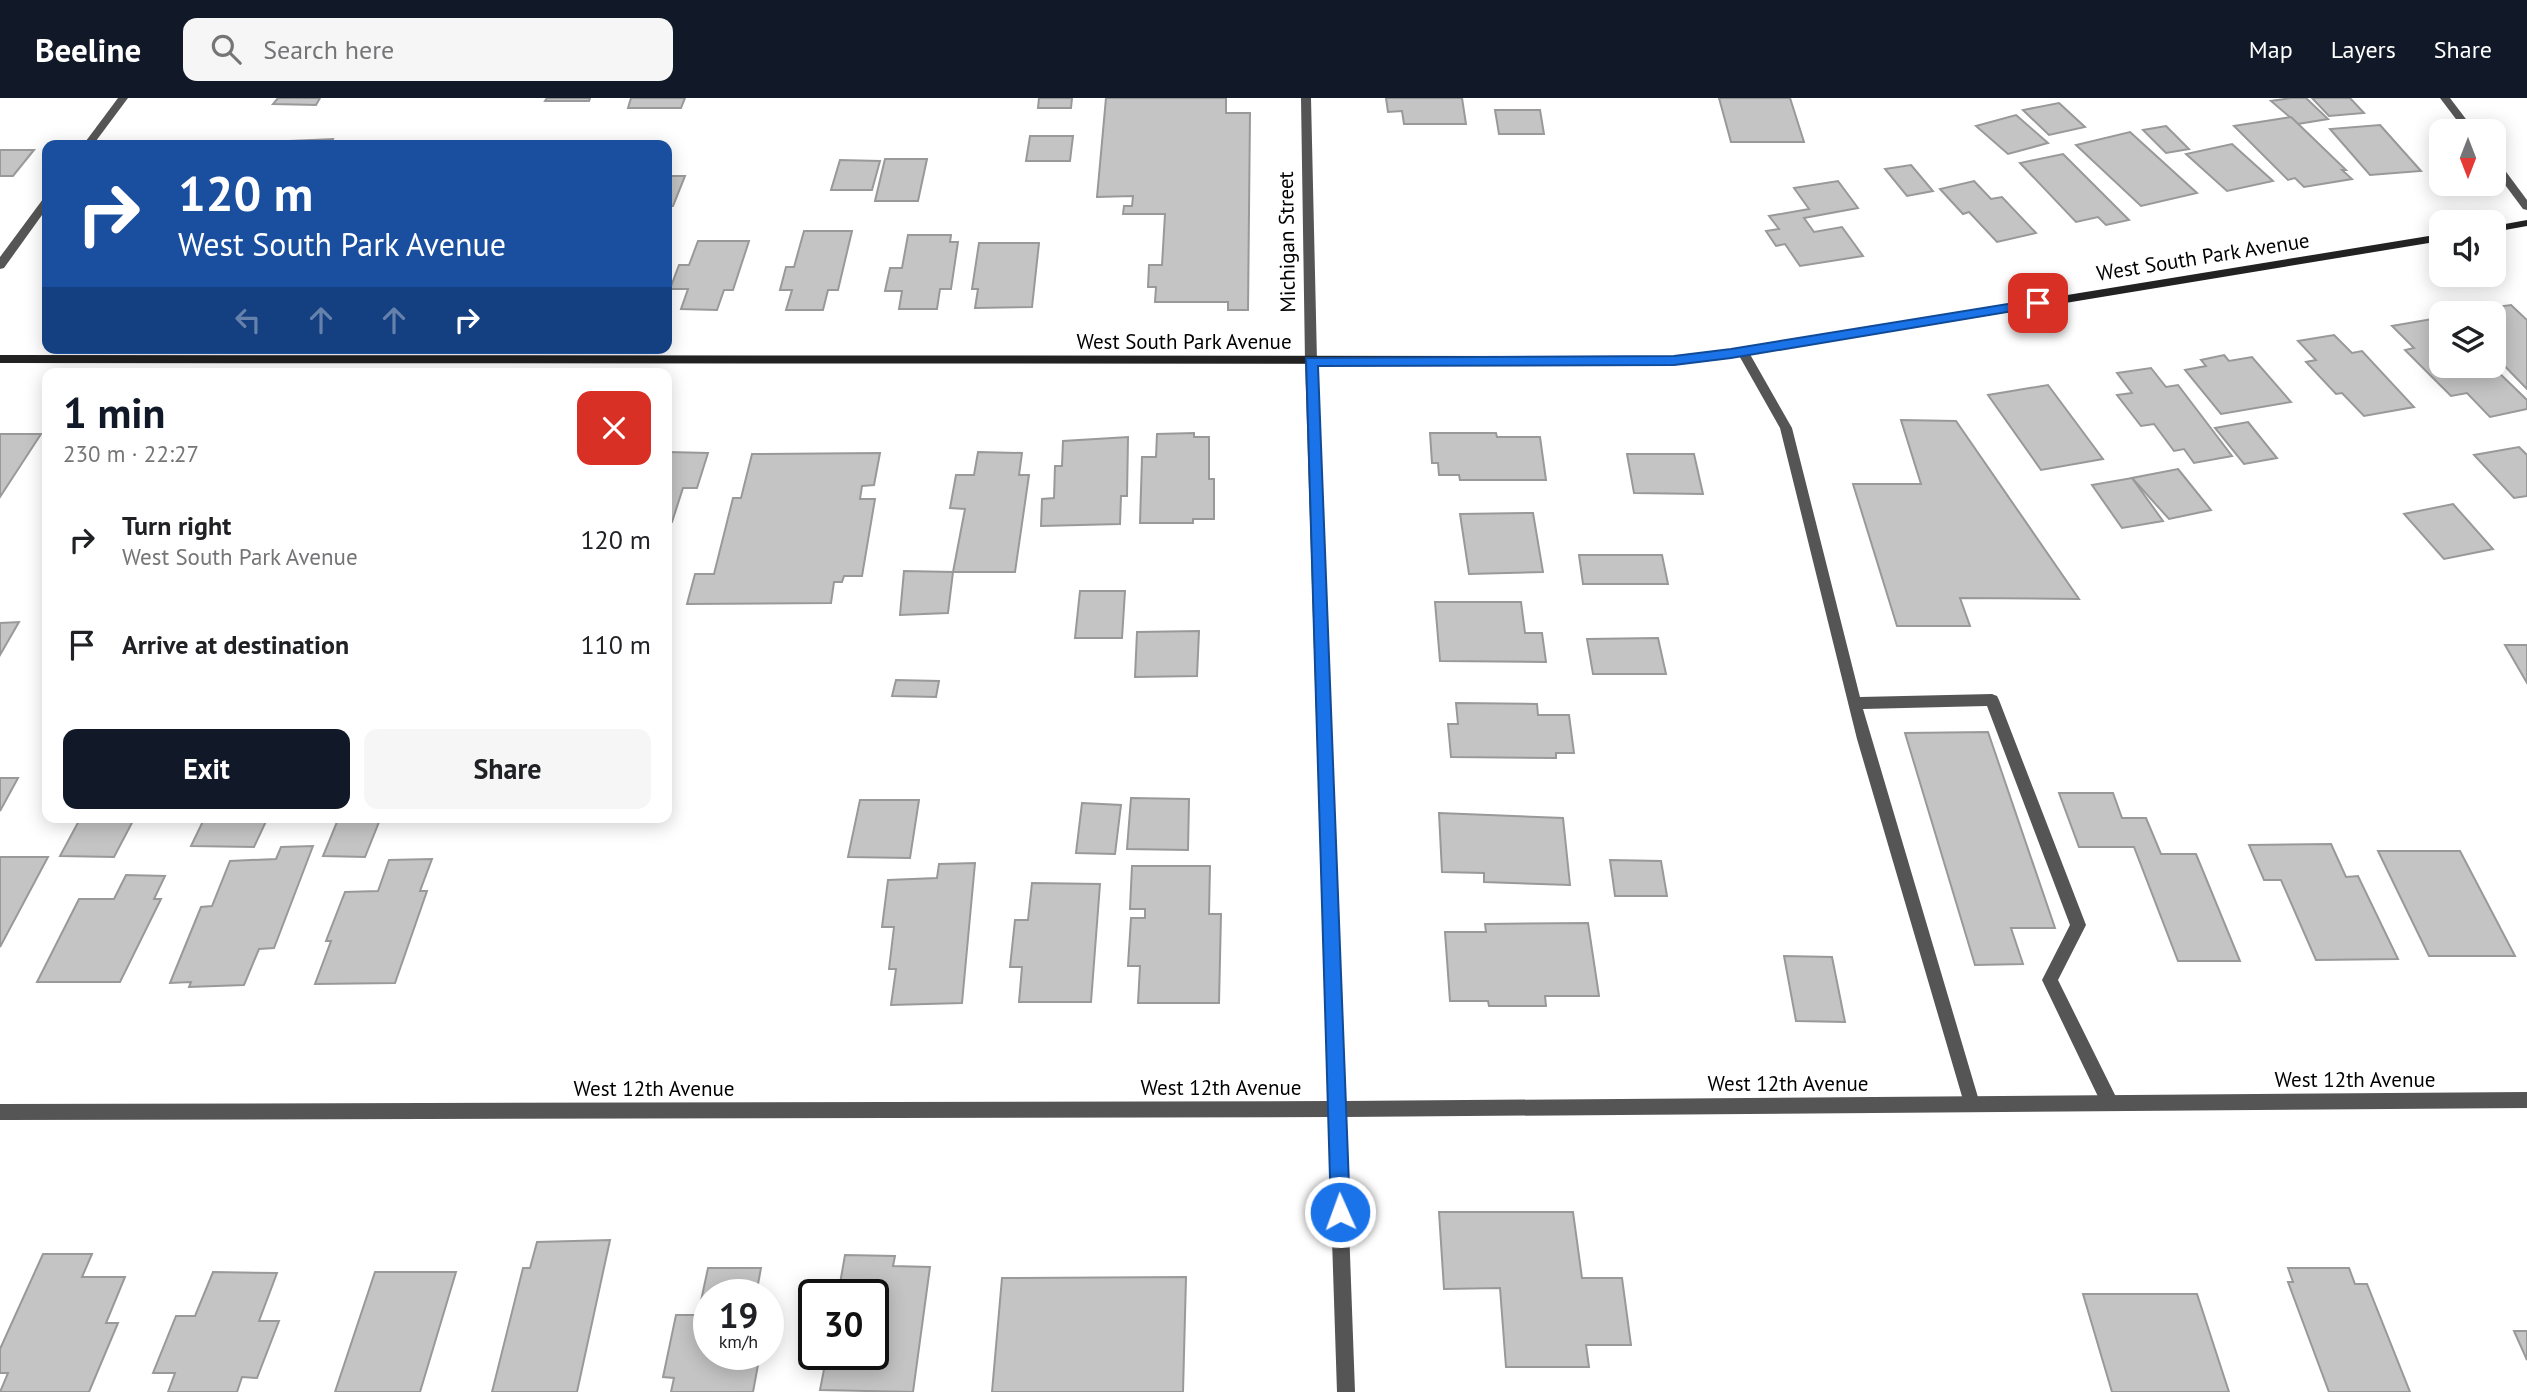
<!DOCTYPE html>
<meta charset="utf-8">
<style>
:root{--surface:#fff;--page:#f6f6f6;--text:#202124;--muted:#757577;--accent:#111827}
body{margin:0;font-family:"PT Sans",sans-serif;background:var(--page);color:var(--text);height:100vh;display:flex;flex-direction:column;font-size:26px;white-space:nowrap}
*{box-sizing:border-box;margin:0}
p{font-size:23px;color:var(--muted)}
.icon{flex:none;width:38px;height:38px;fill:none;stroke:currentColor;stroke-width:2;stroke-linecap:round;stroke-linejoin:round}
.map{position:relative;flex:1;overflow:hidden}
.panel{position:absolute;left:42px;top:270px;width:630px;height:455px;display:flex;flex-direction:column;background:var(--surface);border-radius:14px;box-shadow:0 4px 18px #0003}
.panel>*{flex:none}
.hud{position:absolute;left:42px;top:42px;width:630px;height:214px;border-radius:14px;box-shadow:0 4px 18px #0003;background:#1a4fa0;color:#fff;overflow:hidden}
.needle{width:46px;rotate:180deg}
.controls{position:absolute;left:2429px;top:21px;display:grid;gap:14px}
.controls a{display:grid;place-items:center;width:77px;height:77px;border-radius:14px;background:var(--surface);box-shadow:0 4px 18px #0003;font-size:35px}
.speed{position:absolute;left:693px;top:1181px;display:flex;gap:14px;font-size:35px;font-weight:700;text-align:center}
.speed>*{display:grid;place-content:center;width:91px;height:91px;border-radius:50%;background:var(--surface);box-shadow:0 4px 18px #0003;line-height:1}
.speed small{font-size:18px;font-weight:400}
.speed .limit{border:4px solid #111;border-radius:10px;background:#fff;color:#111}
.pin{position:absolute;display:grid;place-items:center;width:60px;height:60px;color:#fff;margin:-30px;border-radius:14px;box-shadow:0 4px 10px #0006}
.me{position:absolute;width:77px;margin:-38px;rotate:358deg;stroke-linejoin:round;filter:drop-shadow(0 0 5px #0008)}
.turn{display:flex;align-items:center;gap:24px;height:147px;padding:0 21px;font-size:32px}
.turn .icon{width:91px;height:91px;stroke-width:2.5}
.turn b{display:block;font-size:49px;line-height:60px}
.lanes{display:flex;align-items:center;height:66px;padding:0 21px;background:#0003;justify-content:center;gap:35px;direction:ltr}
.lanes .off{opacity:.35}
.round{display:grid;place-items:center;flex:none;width:74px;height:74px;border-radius:14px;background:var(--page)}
.headline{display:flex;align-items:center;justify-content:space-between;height:119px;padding:0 21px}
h1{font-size:42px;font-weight:800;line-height:52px;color:var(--accent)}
.cta{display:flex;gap:14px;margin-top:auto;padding:14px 21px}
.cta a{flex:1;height:80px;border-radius:14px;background:var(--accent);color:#fff;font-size:28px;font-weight:800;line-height:80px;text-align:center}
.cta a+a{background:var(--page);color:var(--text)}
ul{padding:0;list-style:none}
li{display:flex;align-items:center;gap:21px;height:105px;padding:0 21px}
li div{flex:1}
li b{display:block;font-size:26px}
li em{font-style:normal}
header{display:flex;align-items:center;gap:42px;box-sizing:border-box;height:98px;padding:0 35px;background:var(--accent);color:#fff}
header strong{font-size:33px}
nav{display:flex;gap:38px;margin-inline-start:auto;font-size:24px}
.search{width:490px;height:63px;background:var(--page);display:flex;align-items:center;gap:18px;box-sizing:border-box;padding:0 24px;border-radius:14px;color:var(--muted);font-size:26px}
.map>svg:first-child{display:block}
.building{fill:#c4c4c4;stroke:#999;stroke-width:2}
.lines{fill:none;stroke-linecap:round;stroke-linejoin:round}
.lane{fill:#555;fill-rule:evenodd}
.street{fill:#555;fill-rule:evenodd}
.secondary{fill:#222;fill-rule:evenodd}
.route{fill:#1a73e8;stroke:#114b97;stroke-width:2}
.labels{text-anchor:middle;stroke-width:7;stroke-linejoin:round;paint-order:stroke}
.street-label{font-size:21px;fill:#000;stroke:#fff}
</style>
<header>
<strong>Beeline</strong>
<div class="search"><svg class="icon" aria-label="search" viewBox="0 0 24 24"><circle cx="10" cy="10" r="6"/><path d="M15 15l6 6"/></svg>Search here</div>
<nav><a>Map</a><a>Layers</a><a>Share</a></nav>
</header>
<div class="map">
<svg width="2527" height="1294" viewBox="0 0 2527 1294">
<rect width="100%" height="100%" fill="#fff"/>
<!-- building -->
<g class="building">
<path d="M278,0H320L316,7L273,6Z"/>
<path d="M547,0H590L589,3H545Z"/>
<path d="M631,0H685L681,10H628Z"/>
<path d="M1039,0H1072L1071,10H1038Z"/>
<path d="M1106,0H1226V15H1250L1248,212H1228V204H1155L1156,189H1148L1149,167H1162L1165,116H1123L1124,108H1132L1133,98L1097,99Z"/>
<path d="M1386,0H1462L1466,26H1404L1402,13L1388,14Z"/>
<path d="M1719,0H1790L1804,44H1731Z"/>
<path d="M2291,0H2306L2328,21L2298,26L2271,3Z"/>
<path d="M2312,0H2350L2364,15L2329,18Z"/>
<path d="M2059,5L2085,29L2049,37L2023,12Z"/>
<path d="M1495,12H1540L1544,36H1499Z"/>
<path d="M2016,17L2048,45L2008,56L1976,28Z"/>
<path d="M2291,19L2346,72H2342L2352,81L2304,89L2295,80L2288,82L2234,28Z"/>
<path d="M2380,27L2421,73L2370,77L2330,31Z"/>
<path d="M2166,28L2189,51L2166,55L2143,32Z"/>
<path d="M2130,34L2197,95L2141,108L2076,47Z"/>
<path d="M1030,38H1073L1070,63H1026Z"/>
<path d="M333,41L330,47H287L290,43Z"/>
<path d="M2232,46L2273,83L2227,93L2186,56Z"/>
<path d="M0,52H34L13,78H0Z"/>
<path d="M2063,56L2129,122L2106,127L2098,119L2076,124L2020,65Z"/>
<path d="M885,61H927L918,103H875Z"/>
<path d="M840,62L880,63L872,92H831Z"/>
<path d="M1911,67L1933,93L1907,98L1885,71Z"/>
<path d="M667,78H685L673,108H667Z"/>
<path d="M1838,83L1858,110L1804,120L1814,134L1842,129L1863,158L1800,168L1785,146L1776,148L1766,133L1779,131L1769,118L1809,111L1794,90Z"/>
<path d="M1974,83L1991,101L2002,99L2036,135L1997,144L1969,114L1963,116L1940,91Z"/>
<path d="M804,133H852L838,192H828L823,212H786L792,192H780L786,169H794Z"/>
<path d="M908,137H951L950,144H958L951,191H940L937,211H899L902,193H885L890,170H902Z"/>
<path d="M698,143H749L733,192H724L717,212L681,211L688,191H670L679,167H689Z"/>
<path d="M979,145H1039L1032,209L975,210L978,191H972Z"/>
<path d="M2511,207L2527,222V291L2494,257V215H2453Z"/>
<path d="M2432,221L2441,230V268H2492L2527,302V311L2490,319L2467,295L2451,298L2405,252L2414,250L2392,228Z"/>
<path d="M2334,237L2352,255L2362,253L2414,309L2364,318L2342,295L2336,296L2306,264L2316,262L2298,243Z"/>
<path d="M2224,257L2229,263L2252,259L2291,304L2221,316L2185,272L2206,268L2201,262Z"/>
<path d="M2151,270L2166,289L2178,287L2232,358L2194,365L2184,351L2174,353L2154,326L2141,328L2117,297L2132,295L2117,275Z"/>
<path d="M2048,287L2103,361L2041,372L1988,297Z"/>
<path d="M1901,322L1956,323L2079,501L1960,500L1970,528H1897L1853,386H1921Z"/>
<path d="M2248,324L2277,360L2244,366L2215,330Z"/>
<path d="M1194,335V339H1209V381H1214V421H1193V425H1140L1142,359H1156L1157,336Z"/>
<path d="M1430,335H1496L1497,339H1540L1546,382H1460L1459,377H1439L1438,365H1432Z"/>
<path d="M0,336H41L0,399Z"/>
<path d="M1128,339L1127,398H1121L1120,426L1041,428L1042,401L1054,400L1055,368H1062L1063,343Z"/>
<path d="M2519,349L2527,357V398L2514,400L2474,357Z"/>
<path d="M667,354L708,355L697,390H683L672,424H667Z"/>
<path d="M978,354L1022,355L1019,377H1029L1015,474H953L965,411L950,410L956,377H974Z"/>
<path d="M880,355L874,387L862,388L860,401H875L862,478H844L842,484H834L831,505L687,506L695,476H714L733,400H741L752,356Z"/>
<path d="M1627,356H1694L1703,396L1634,395Z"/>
<path d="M2178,371L2211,412L2169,421L2132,380Z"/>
<path d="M2132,380L2163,423L2122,430L2092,387Z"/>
<path d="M2453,406L2493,451L2444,461L2404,416Z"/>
<path d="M1533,415L1543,474L1469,476L1460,416Z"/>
<path d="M1579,457H1662L1668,486H1583Z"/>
<path d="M904,473L953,474L948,515L900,517Z"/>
<path d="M1080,493H1125L1122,540H1075Z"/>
<path d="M1435,504H1521L1525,535H1542L1546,564L1440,563Z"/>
<path d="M19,524L0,557V525Z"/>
<path d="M1199,533L1197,578L1135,579L1137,534Z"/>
<path d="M1658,540L1666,576H1593L1587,541Z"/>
<path d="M2505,547H2527V585Z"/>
<path d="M896,582L939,583L936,599L892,598Z"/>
<path d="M1456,605L1537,606L1538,617H1569L1574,655H1556V660L1451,659L1448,626H1458Z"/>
<path d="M1988,634L2055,830H2011L2023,866L1975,867L1905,635Z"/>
<path d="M0,680H18L0,713Z"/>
<path d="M2059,695H2113L2122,720H2146L2161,756H2196L2240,863H2178L2134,749H2079Z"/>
<path d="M1131,700L1189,701L1188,752L1127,751Z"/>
<path d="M860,702H919L910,760L848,759Z"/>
<path d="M1082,705L1121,707L1115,756L1076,755Z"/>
<path d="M1439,715L1563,720L1570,787L1484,784V775L1442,774Z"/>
<path d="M81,719H135L114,759L60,758Z"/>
<path d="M205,719H268L254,749L191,748Z"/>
<path d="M339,719H381L365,759L323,758Z"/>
<path d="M2331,746L2346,779L2358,778L2398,861L2316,862L2281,782H2264L2249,747Z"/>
<path d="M313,748L274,850L259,851L244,887L189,889L191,884L170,885L201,809L212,808L230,763L276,761L281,749Z"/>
<path d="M2378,753H2460L2515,858H2429Z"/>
<path d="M0,759H48L0,849Z"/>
<path d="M432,761L420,793H427L395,885L315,886L331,843H326L345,794L378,793L389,762Z"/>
<path d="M1610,762L1661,763L1667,798H1615Z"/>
<path d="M975,765L962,905L891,907L896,871H889L894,829H882L888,782L937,780L939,766Z"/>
<path d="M1132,768H1210L1209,816H1221L1219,905H1138L1140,868H1128L1131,820H1145V811H1130Z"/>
<path d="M126,777L165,778L154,801H161L120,884H37L79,801H114Z"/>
<path d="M1032,785L1100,786L1091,904H1019L1022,869H1010L1015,822H1028Z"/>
<path d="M1588,825L1599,898H1545L1546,908H1489L1488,903H1450L1445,834H1486L1485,826Z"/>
<path d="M1784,858L1832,859L1845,924L1796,923Z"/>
<path d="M1439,1114H1573L1582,1180H1622L1631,1247H1586L1589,1269H1506L1500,1190L1444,1191Z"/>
<path d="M610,1142L577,1294H492L523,1170H530L537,1144Z"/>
<path d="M43,1156H92L82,1179H125L106,1225H118L89,1294H0L8,1275H0V1251Z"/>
<path d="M845,1157L895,1158L893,1168L930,1169L913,1294L820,1292L827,1256H873V1197H838Z"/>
<path d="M708,1170H761L756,1197H709V1256H760L753,1294H671L674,1280L663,1279L676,1217H698Z"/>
<path d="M2288,1170H2349L2355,1186H2367L2410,1294H2329L2288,1184H2293Z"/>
<path d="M213,1174L277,1175L259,1223H279L257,1280L242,1279L237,1294H168L175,1275H153L176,1218H195Z"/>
<path d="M375,1174H456L420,1294H335Z"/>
<path d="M1186,1179L1183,1294H992L1002,1180Z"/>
<path d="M2083,1196H2197L2229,1294H2112Z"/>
<path d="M2514,1233H2527V1262Z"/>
</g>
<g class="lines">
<!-- lane -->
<path class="lane" d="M1743,250L1747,251L1792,330L1860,599L1992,596L1997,598L1999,602L2086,827L2058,882L2116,999L2118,1005L2116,1011L2110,1013L2104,1011L2042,882L2070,827L1987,608L1863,611L1980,1006L1978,1012L1972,1014L1966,1012L1857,641L1780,330L1737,254Z"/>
<!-- street -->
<g class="street">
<path d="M118,0H128L93,47H83Z"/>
<path d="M1301,0H1311L1317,263L1344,1003L2527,994V1010L1345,1019L1355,1294H1337L1328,1019L0,1022V1006L1328,1003L1305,263Z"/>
<path d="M2440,0H2450L2475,33H2465Z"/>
<path d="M2494,62L2498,63L2527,102V112L2523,111L2494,72Z"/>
<path d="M47,100V110L4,170L0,171V159L43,101Z"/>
</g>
<!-- secondary -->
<g class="secondary">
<path d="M2527,122V128L2494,134V128Z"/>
<path d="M2441,136V143L1731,260L1674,266L0,265V257L1674,258L1731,252Z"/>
</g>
</g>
<!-- route -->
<path class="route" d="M2038,201L2045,205L2043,208L1731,260L1674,267L1318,268L1350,1114L1347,1121L1340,1124L1334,1121L1331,1114L1306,260L1674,258L1731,251Z"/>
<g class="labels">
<!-- street labels -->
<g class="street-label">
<text transform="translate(1287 144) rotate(-91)" y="7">Michigan Street</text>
<text transform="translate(2203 159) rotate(-9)" y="7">West South Park Avenue</text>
<text x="1184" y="251">West South Park Avenue</text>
<text x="2355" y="989">West 12th Avenue</text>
<text x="1788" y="993">West 12th Avenue</text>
<text x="1221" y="997">West 12th Avenue</text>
<text x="654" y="998">West 12th Avenue</text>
</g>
</g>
</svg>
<div class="controls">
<a><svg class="needle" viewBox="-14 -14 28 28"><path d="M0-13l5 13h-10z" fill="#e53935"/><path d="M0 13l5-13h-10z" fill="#757577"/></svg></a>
<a><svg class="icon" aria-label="sound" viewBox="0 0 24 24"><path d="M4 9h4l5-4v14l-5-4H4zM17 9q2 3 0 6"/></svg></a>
<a><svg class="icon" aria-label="layers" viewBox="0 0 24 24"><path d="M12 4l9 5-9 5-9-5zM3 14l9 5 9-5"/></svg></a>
</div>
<div class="speed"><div>19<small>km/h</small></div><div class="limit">30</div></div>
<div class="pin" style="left:2038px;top:205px;background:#d93025"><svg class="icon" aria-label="arrive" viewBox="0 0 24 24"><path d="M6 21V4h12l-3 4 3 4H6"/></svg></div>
<svg class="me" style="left:1340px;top:1114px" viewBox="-20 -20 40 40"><circle r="17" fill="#1a73e8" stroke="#fff" stroke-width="3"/><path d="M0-11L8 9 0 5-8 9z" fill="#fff"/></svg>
<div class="hud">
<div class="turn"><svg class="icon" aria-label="right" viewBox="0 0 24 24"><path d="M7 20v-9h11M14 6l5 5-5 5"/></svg><div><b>120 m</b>West South Park Avenue</div></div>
<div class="lanes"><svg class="icon off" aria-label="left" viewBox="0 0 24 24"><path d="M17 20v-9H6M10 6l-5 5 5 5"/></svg><svg class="icon off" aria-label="ahead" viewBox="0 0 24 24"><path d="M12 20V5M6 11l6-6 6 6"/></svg><svg class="icon off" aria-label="ahead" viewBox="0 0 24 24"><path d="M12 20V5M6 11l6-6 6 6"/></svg><svg class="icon" aria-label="right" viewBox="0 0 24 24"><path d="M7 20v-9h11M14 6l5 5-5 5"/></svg></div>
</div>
<section class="panel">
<div class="headline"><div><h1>1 min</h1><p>230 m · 22:27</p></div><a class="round" style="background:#d93025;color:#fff"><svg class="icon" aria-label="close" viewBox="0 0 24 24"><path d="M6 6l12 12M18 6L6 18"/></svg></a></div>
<ul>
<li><svg class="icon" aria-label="right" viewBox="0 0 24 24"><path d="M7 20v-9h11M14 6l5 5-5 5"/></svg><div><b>Turn right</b><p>West South Park Avenue</p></div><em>120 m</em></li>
<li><svg class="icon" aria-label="arrive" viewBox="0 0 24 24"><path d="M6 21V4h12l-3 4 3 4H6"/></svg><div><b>Arrive at destination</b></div><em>110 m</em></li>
</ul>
<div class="cta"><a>Exit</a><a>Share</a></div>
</section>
</div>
